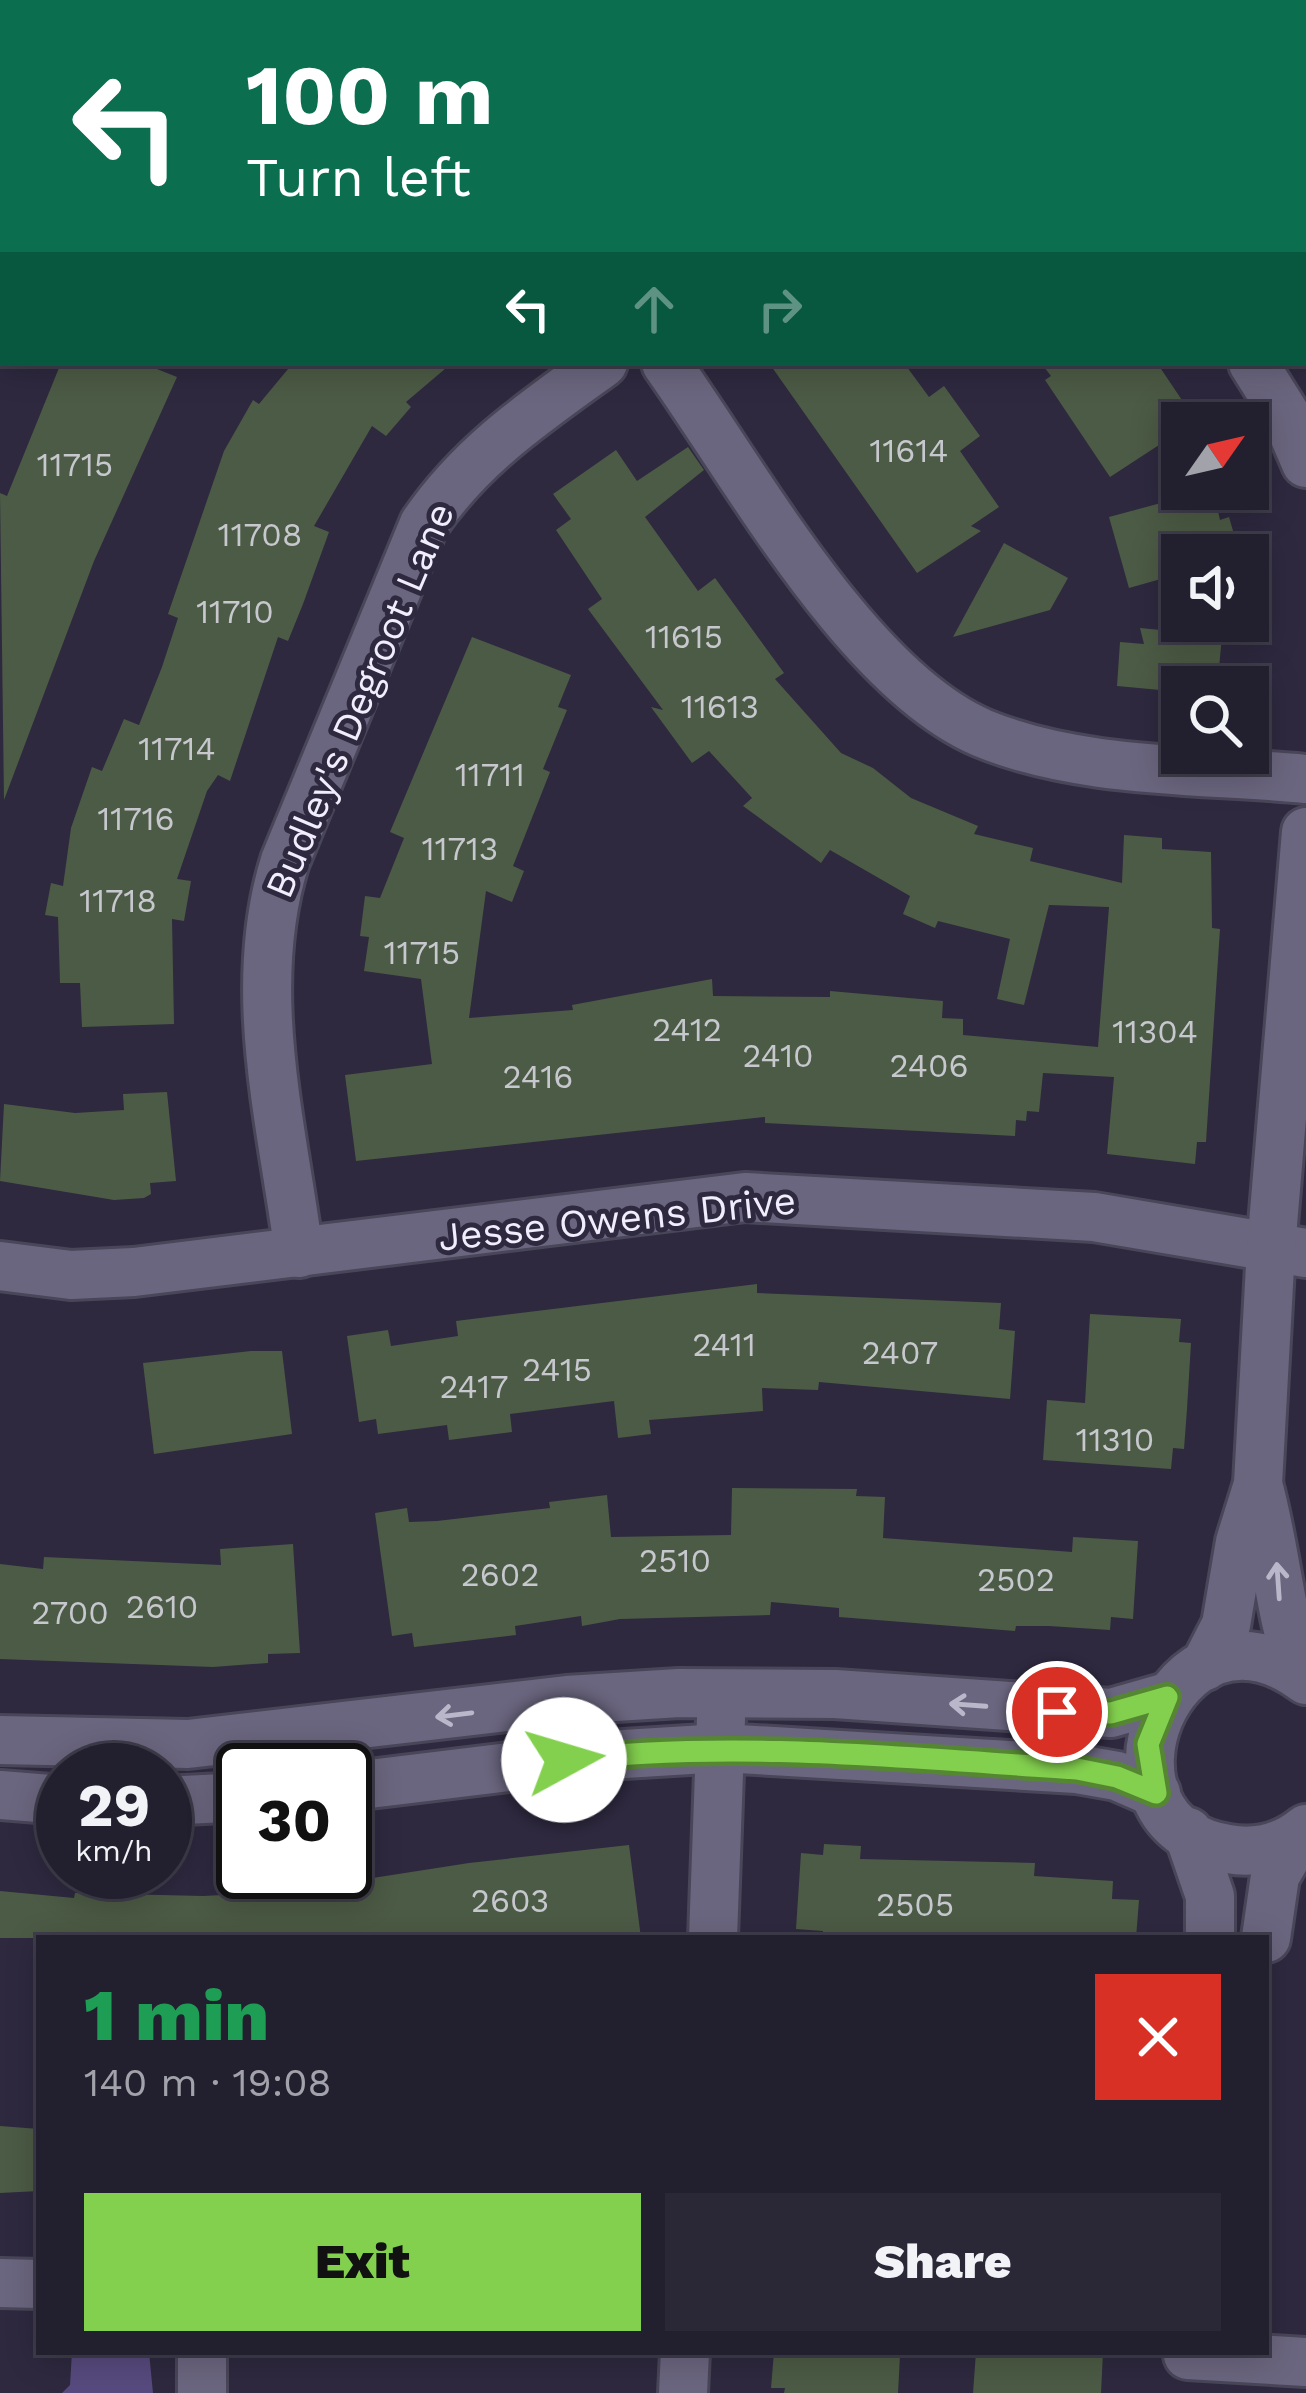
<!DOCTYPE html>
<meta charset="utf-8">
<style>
:root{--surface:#221f2f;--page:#2a2737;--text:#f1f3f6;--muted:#a2a2aa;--line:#3f3d4b;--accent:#83d04e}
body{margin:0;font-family:"Work Sans",sans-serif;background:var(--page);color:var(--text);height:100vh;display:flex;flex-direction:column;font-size:45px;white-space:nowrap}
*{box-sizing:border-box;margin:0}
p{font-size:39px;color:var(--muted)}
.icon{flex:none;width:66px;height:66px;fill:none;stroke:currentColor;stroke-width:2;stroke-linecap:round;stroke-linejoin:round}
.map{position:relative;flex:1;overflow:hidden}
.details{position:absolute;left:36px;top:1935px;width:1233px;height:420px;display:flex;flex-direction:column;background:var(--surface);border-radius:0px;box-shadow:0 6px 30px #0003,0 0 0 3px var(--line)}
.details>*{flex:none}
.hud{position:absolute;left:0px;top:0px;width:1308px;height:366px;box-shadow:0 6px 30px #0003,0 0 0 3px var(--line);background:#0b6e4f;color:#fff;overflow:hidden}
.needle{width:78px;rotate:56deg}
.tools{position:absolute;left:1161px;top:402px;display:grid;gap:24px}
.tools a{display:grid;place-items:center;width:108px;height:108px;border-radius:0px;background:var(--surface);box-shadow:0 6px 30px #0003,0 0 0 3px var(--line);font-size:60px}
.speed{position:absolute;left:36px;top:1743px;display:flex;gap:24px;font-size:60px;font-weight:700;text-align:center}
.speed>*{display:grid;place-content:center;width:156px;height:156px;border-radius:50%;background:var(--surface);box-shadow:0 6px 30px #0003,0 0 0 3px var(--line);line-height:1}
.speed small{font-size:30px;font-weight:400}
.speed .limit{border:6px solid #111;border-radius:18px;background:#fff;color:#111}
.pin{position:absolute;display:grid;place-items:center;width:102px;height:102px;color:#fff;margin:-51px;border:6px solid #fff;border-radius:50%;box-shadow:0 3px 12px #0007}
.me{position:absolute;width:132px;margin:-66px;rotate:84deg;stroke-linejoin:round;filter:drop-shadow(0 0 9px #0008)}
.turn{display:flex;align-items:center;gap:42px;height:252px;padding:0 48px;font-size:54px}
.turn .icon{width:156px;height:156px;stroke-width:2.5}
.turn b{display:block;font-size:84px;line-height:102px}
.lanes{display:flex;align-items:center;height:114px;padding:0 48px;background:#0003;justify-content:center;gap:60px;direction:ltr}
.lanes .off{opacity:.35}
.round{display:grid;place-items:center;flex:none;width:126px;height:126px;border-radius:0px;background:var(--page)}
.summary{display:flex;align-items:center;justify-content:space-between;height:204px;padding:0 48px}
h1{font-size:72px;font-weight:800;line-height:90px;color:#1e9e55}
.action{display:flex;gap:24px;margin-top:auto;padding:24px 48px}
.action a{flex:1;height:138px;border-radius:0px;background:var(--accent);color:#111;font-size:48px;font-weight:800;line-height:138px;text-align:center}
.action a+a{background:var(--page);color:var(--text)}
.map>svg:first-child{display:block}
.forest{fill:#574a7e}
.building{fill:#4c5b45}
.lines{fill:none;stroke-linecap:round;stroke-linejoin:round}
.minor-casing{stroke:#4a4659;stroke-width:54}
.minor{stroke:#6b667f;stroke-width:48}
.oneway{stroke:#bbb7ca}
.route-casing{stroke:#558733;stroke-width:30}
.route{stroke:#83d04e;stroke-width:21}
.labels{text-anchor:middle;stroke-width:10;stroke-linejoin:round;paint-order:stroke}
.number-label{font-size:33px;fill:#c7c8ce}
.street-label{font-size:39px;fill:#f0edfc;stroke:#2e293f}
</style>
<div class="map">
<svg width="1306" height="2393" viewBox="0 0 1306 2393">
<rect width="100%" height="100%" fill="#2e293f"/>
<!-- forest -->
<path class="forest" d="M72,2352H149L153,2393H62L70,2385Z"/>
<!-- building -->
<g class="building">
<path d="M61,363H142L177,377L94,561L4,800L0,493L7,496Z"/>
<path d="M293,363H452L406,402L411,407L386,436L372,426L314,526L329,532L303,604L288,641L278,637L230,781L218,775L207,791L177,879L191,881L184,921L172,919L174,1024L82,1027L80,983H60L58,917L45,915L51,883L63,886L71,828L92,767L102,771L124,719L139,725L162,667L178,618L168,614L224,451L253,400L259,404Z"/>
<path d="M769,363H904L929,397L944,386L980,436L960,451L999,507L971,526L981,531L917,573Z"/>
<path d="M1041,363H1157L1192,415L1182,422V430L1110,477L1045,380L1051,376Z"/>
<path d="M688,447L704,470L645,517L698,591L715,578L784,673L775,679L841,753L873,768L911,798L978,826L974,834L1033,848L1030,861L1122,883L1124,835L1162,838V849L1211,852L1212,928L1220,929L1206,1142H1197L1195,1164L1107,1154L1114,1077L1043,1073L1039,1112L1027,1111L1026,1121L1016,1120L1015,1136L765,1123V1117L356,1161L345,1075L432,1064L421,979L364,971L369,937L360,936L365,896L380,898L404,838L390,832L472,637L571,675L558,707L567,710L543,769L550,772L513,866L524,871L512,902L486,891L469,1018L573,1010L572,1005L712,979L713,996L830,997V991L943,1001L942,1018L963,1019V1035L1098,1047L1109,907L1049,905L1024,1005L997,999L1010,939L938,921L935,928L903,914L910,896L830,850L821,863L743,806L752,798L709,751L692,763L651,707L663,710L588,609L602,599L556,530L571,519L553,494L616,450L637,481Z"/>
<path d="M1213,489L1220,520L1229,517L1240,555H1182V573L1129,588L1109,517Z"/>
<path d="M1004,543L1068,578L1050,610L953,637Z"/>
<path d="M1140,628L1222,636L1219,668L1208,667L1206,687H1182V692L1117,686L1120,642L1144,644Z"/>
<path d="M167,1092L176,1181L150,1183L151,1194L144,1198L114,1200L0,1181L4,1104L75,1113L124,1110L123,1094Z"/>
<path d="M757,1284V1293L1001,1303L999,1329L1015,1331L1010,1399L819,1382L818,1390L762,1388L763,1411L649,1420L651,1434L618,1438L614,1401L510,1414L512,1432L449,1440L447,1425L378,1434L376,1419L359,1422L347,1336L388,1330L391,1346L458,1336L456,1321Z"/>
<path d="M1090,1314L1181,1319L1179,1342L1191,1343L1187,1409L1184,1449L1173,1448L1171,1469L1043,1460L1047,1400L1085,1403Z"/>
<path d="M251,1351H282L292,1434L154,1454L143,1363Z"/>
<path d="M732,1488L857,1489L856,1496L885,1497L883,1538L1072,1552L1073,1537L1138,1541L1133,1619L1111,1617L1110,1630L1049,1626H1016L1015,1631L839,1617V1608L771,1602L770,1615L620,1619L582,1626L581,1616L515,1626L516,1635L414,1647L412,1633L392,1636L375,1513L407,1508L409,1522L437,1521L550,1508L549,1502L607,1495L611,1537L731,1535Z"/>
<path d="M293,1544L300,1653L268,1654V1663L213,1667L0,1659V1564L43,1569L44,1557L221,1565L220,1549Z"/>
<path d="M824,1844L861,1846L860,1859L1035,1863L1034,1876L1113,1881L1112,1899L1139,1900L1136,1938H822L823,1931L796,1929L801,1853L823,1855Z"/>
<path d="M629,1845L641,1938H0V1891L74,1898L75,1893L203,1896L334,1889V1884L469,1863Z"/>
<path d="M0,2126L39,2129V2191L0,2193Z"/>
<path d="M774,2352L900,2355L898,2393H784L785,2388H771Z"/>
<path d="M976,2352H1103L1101,2393H973Z"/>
</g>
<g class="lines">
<!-- minor casing -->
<g class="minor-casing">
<g id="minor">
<path d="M408,0L410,3"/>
<path d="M995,0L997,3"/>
<path d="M279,3L283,0"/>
<path d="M1108,3L1112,0"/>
<path d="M0,288L3,280"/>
<path d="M666,363C745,474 858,680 982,733C1081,774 1201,769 1306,779"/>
<path d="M1253,363L1285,414L1306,463"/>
<path d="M299,1253C282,1124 245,988 285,861L424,524C472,454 535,412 603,363"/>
<path d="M0,1266L71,1275L134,1272L745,1197L1094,1217L1306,1253"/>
<path d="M1258,1484C1276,1549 1279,1612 1301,1676"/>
<path d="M1205,1666L1226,1625L1240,1542L1258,1484L1271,1248L1306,832"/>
<path d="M1306,1680C1171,1579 1075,1825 1228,1849C1256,1854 1284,1847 1306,1829"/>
<path d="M0,1740L188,1744L567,1700L679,1693L835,1694L1111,1713L1167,1697"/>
<path d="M345,1787L608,1755L722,1748L1077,1769L1117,1776L1156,1793"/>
<path d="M0,1795L63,1800"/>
<path d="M165,1801L243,1797"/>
<path d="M1188,1832L1210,1896V1938"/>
<path d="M713,1938L721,1718"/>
<path d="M1266,1938L1275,1876L1299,1835"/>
<path d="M0,2283L39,2284"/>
<path d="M1188,2355L1306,2362"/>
<path d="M202,2393V2352"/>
<path d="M683,2393L685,2352"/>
</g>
</g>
<!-- minor -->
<use href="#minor" class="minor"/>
</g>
<!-- one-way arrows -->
<defs><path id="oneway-shaft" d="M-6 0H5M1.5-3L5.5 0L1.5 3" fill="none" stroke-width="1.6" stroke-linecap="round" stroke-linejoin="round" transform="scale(3)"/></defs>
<g class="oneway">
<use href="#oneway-shaft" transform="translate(1278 1581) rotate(-94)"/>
<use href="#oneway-shaft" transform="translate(968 1705) rotate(-176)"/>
<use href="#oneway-shaft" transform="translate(454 1715) rotate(173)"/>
</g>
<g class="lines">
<!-- route casing -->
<g class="route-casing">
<path id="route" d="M564,1760C736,1740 905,1758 1077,1769L1117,1777L1156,1793L1148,1744L1167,1697L1111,1713L1057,1712"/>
</g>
<!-- route -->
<use href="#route" class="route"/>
</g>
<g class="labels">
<!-- number labels -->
<g class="number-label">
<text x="909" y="462">11614</text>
<text x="75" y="476">11715</text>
<text x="260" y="546">11708</text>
<text x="235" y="623">11710</text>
<text x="684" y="648">11615</text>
<text x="720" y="718">11613</text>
<text x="177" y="760">11714</text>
<text x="490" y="786">11711</text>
<text x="136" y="830">11716</text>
<text x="460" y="860">11713</text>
<text x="118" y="912">11718</text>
<text x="422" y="964">11715</text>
<text x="687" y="1041">2412</text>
<text x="1155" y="1043">11304</text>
<text x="778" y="1067">2410</text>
<text x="929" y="1077">2406</text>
<text x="538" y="1088">2416</text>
<text x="724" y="1356">2411</text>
<text x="900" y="1364">2407</text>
<text x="557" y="1381">2415</text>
<text x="474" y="1398">2417</text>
<text x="1115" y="1451">11310</text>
<text x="675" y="1572">2510</text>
<text x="500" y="1586">2602</text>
<text x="1016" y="1591">2502</text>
<text x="162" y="1618">2610</text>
<text x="70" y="1624">2700</text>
<text x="510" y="1912">2603</text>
<text x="915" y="1916">2505</text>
</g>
<!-- street labels -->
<g class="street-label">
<text transform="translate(359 700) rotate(-67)" y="14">Budley's Degroot Lane</text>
<text transform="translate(617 1218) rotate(-6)" y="14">Jesse Owens Drive</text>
</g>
</g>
</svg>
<div class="tools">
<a><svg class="needle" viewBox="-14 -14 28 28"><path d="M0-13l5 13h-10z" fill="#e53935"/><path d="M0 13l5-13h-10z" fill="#a2a2aa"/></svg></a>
<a><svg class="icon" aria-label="sound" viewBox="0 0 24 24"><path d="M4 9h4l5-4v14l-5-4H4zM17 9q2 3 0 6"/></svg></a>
<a><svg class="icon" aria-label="search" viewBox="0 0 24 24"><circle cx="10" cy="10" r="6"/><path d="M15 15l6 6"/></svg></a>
</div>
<div class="speed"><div>29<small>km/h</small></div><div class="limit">30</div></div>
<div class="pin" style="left:1057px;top:1712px;background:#d93025"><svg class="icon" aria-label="arrive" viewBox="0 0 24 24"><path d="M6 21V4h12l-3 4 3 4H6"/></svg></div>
<svg class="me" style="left:564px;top:1760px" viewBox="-20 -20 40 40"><circle r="19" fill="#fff"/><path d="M0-13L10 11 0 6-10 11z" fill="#83d04e"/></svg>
<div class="hud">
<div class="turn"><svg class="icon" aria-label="left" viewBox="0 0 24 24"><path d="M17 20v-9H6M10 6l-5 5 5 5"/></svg><div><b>100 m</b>Turn left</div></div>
<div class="lanes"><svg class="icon" aria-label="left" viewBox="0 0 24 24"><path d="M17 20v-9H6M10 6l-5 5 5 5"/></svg><svg class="icon off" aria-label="ahead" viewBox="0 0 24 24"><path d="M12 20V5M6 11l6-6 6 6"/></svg><svg class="icon off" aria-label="right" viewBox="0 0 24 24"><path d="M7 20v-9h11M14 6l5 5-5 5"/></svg></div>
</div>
<section class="details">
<div class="summary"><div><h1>1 min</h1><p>140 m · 19:08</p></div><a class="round" style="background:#d93025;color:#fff"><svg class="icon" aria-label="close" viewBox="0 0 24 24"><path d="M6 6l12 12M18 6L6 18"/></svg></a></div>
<div class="action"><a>Exit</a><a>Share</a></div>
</section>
</div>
